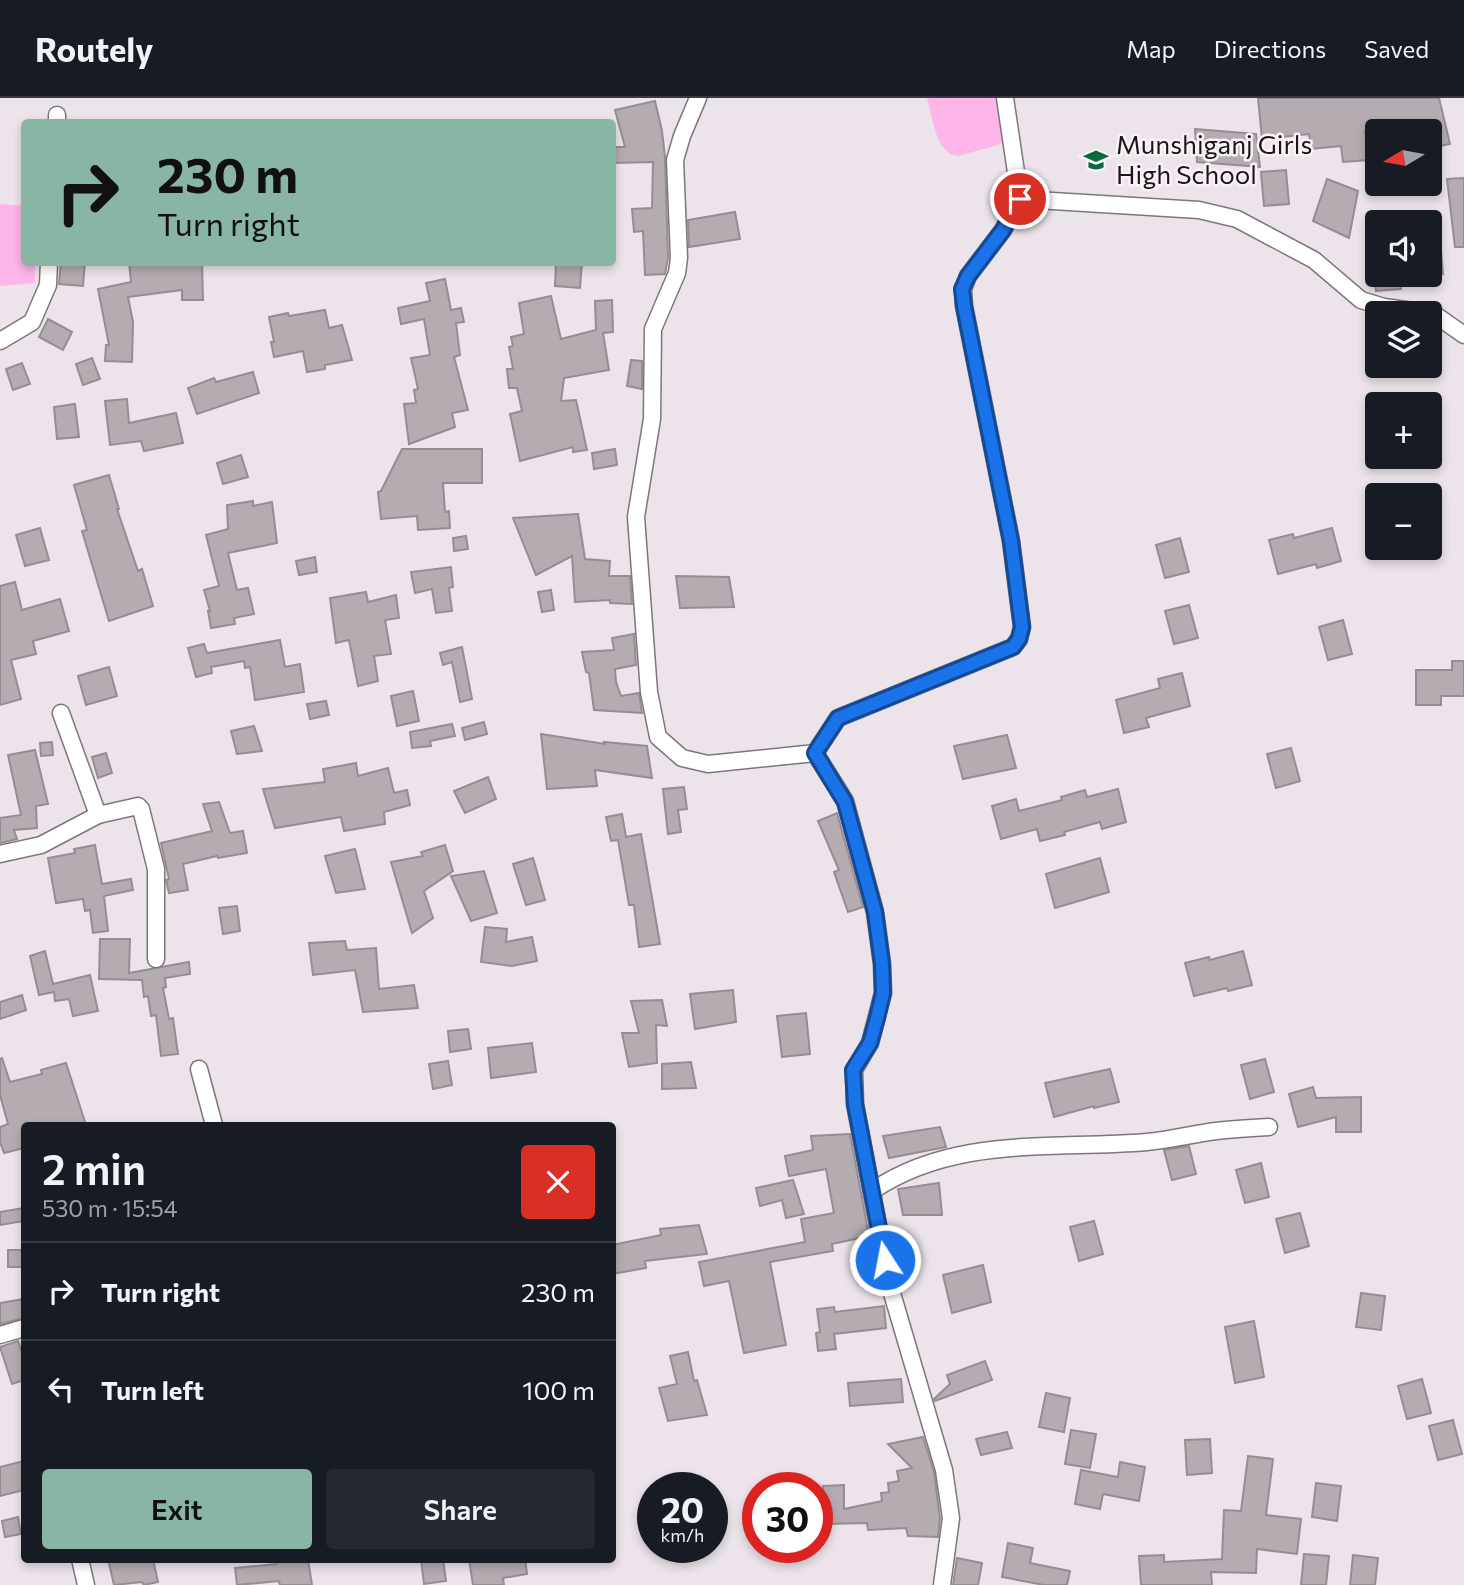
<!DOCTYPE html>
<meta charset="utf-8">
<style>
:root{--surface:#171b24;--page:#242831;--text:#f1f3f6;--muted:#9ea1a6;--line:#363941;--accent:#89b5a4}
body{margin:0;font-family:Commissioner,sans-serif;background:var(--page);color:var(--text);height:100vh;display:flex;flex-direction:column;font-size:26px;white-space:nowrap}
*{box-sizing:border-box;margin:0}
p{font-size:23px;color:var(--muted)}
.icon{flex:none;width:38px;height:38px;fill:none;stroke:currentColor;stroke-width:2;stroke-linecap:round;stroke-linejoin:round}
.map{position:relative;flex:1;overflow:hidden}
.sheet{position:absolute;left:21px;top:1024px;width:595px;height:441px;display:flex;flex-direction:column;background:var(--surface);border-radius:7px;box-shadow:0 4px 10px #0003}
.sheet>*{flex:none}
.top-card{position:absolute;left:21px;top:21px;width:595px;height:147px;border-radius:7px;box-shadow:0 4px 10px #0003;background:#89b5a4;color:#111;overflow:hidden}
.needle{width:46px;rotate:260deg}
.buttons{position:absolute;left:1365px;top:21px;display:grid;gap:14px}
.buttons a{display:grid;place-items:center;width:77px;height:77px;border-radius:7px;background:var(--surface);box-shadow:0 4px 10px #0003;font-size:35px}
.speed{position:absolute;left:637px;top:1374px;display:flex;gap:14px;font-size:35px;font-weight:700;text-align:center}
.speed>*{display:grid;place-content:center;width:91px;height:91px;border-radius:50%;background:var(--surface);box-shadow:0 4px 10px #0003;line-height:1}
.speed small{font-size:18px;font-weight:400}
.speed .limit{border:10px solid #d22;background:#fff;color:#111}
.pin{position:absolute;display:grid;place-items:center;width:60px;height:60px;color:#fff;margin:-30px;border:4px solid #fff;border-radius:50%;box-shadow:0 2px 7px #0007}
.me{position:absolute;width:77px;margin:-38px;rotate:349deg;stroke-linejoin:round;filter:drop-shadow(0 0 5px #0008)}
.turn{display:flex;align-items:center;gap:24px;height:147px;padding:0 21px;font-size:32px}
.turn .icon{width:91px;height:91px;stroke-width:2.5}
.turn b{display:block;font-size:49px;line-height:60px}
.round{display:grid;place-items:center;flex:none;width:74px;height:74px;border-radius:7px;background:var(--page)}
.summary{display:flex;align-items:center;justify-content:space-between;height:119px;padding:0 21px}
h1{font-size:42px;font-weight:600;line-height:52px}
.action{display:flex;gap:14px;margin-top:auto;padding:14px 21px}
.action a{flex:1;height:80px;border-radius:7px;background:var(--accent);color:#111;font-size:28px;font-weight:600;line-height:80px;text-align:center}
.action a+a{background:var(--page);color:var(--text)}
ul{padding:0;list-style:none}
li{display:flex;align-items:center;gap:21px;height:98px;padding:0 21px;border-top:2px solid var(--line)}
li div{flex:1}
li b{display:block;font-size:26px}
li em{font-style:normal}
header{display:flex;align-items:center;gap:42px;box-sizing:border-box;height:98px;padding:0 35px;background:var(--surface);border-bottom:2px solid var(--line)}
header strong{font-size:33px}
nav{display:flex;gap:38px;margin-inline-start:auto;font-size:24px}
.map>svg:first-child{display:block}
.water{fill:#fdb5ea}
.building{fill:#b4acb1;stroke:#958d93;stroke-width:2}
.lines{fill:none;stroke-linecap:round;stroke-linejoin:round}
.street-casing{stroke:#7d767b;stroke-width:19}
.street{stroke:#fff;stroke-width:16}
.route-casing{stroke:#114b97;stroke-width:18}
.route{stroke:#1a73e8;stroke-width:12}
.labels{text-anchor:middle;stroke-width:5;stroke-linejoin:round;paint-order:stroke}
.poi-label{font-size:26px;fill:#191618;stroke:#faf1f7;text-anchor:start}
</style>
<header>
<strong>Routely</strong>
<nav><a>Map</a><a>Directions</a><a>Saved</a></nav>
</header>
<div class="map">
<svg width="1464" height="1487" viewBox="0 0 1464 1487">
<rect width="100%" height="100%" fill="#ece4ea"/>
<!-- water -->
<g class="water">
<path d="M927,0H1003L1006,42L998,47L958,58C936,57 932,17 927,0Z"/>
<path d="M0,106L24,108V164L35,165V185L0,188Z"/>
</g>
<!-- building -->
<g class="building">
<path d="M1258,0H1439L1450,46L1430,50V33H1421L1420,31L1365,33L1368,62L1343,64L1341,48L1311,51L1309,36L1262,41Z"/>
<path d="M655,3L662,33L665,59L668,160L665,176L645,177L643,133L634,134L632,111L652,110L653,64L614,65L613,49H625L615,12Z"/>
<path d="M1195,31L1256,36L1260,69L1197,64Z"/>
<path d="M1286,72L1289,106L1264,108L1261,74Z"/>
<path d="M1464,80V149H1455L1447,81Z"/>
<path d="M1327,81L1358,93L1349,140L1313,123Z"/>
<path d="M735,114L740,141L689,149L688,122Z"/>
<path d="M1439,131L1443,176L1430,177V132Z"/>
<path d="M61,164H85L83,188L59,186Z"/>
<path d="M129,164L202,165L203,202H182V192L128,199L133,224L132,264L105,263L106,247H109L98,191L131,184Z"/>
<path d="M556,164H582L580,190L555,188Z"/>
<path d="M1374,177H1399L1401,191L1376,193Z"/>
<path d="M445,181L451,212L461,210L464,224L456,225L460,257L454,259L468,312L452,315L455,329L409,346L404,306L416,305L414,292L418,291L411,260L430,257L424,221L401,226L398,210L430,203L426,185Z"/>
<path d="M551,198L561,241L596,232L595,203L612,202L613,234L603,235L609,272L564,280L561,303L576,302L587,352L573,354V349L520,363L510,316L522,313L517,290H509L507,271H513L509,249L513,248L511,239L524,236L519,205Z"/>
<path d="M325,212L329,230L342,227L352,262L325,267V271L307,274L303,253L274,259L271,244H274L269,219L288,215L289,218Z"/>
<path d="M48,221L72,234L63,252L39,239Z"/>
<path d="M92,260L100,281L83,287L76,266Z"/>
<path d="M631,262L642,263V291L627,288Z"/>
<path d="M22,265L30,286L13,292L6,271Z"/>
<path d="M253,274L259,295L197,316L188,290L214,280L216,284Z"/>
<path d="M127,301L129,325L176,315L183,345L144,353L141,343L110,347L105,303Z"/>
<path d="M75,306L79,339L57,341L54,309Z"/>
<path d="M402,351H482V385H443L445,414L449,413L450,430L418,432L417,418L381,421L378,394L381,393Z"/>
<path d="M615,351L617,367L594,371L592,355Z"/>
<path d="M241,357L248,379L223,386L217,365Z"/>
<path d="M109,377L119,411H117L138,473L142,471L153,508L109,523L82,433L87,432L74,387Z"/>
<path d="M253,403V408L272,404L277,445L228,455L237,492L248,490L254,516L234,520L235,526L211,530L208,513H210L204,492L219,488L206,437L228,431L227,407Z"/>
<path d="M578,416L585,461L610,463L609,478H630L632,506L610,505V502L575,504L572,458L536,477L513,420Z"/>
<path d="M40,430L49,462L25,468L16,437Z"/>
<path d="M1332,430L1341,463L1317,470L1316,466L1278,476L1269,442L1293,436L1294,440Z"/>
<path d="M466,438L468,451L454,453L453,440Z"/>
<path d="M1180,440L1189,474L1165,480L1156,447Z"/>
<path d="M315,459L317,474L299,477L296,463Z"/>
<path d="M451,469L453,489L449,490L452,513L436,515L432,491L415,495L411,474Z"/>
<path d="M676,478L729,479L734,509L680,510Z"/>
<path d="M15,484L22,512L60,501L69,533L33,543L36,556L11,562L21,601L0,607V488Z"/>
<path d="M551,492L554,512L542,514L538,494Z"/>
<path d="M366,494L368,504L396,497L399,520L385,522L391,556L374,558L378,583L358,588L349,542L336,545L330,500Z"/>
<path d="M1189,507L1198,540L1174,546L1165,513Z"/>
<path d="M1343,522L1352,556L1328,562L1319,529Z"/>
<path d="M634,536L636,567L615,571L616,584L621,598L639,595L642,615L594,612L589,575L586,574L582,554L614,552L612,540Z"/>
<path d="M280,542L285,569L300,566L304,594L255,602L250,569L245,570L244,563L211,569L212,575L196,579L188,550L204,546L207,555Z"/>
<path d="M462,549L472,601L460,604L452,564L443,567L440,555Z"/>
<path d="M1452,563H1464V598H1441V607H1416V572H1452Z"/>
<path d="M109,569L117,598L86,607L78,578Z"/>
<path d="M1182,575L1190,608L1146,620L1149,629L1124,635L1116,602L1160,590L1158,581Z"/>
<path d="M413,593L419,623L397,628L391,598Z"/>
<path d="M326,603L329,617L310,621L307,606Z"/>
<path d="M484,624L487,636L465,642L462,630Z"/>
<path d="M452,626L455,638L430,643L431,648L412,650L410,634Z"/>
<path d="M254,628L262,653L237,656L231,633Z"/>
<path d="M541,636L605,646L604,644L647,648L652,680L595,672L597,688L547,691Z"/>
<path d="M1007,637L1016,670L963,681L954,648Z"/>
<path d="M52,644L53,657L41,658L40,645Z"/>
<path d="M1291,650L1300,683L1276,690L1267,656Z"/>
<path d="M35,652L48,706L36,708L37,730L14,732L17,741L0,745V720L21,717L8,657Z"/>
<path d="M106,655L112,675L98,680L92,659Z"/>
<path d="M356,665L358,678L388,670L394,695L407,692L410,707L384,714L385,726L344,733L341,719L275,730L263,691L325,684L323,671Z"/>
<path d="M488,679L496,701L465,715L454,693Z"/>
<path d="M684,689L687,711L678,712L681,734L668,736L663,691Z"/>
<path d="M1118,691L1126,724L1102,731L1100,724L1064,734L1065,737L1040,743L1037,731L1001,741L992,708L1016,701L1019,713L1062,702L1061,699L1085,692L1087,699Z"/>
<path d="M219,704L230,735L243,733L247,755L218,760L217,758L183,766L188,792L169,795L166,782L169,781L161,745L212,733L203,706Z"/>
<path d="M837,715L863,809L848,814L834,774L839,772L818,723Z"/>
<path d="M622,716L626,739L641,736L660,846L639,849L634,807H629L618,742L611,743L606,719Z"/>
<path d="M95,747L102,786L131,781L133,792L104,798L108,833L93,835L90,812L85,813L83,801L56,805L48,760L75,755L74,751Z"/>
<path d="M445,747L453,773L424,793L433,820L412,835L391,764L423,758L421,754Z"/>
<path d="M355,751L365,791L336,795L325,758Z"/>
<path d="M533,760L545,802L526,807L513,766Z"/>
<path d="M1100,760L1109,794L1055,810L1046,776Z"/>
<path d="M484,773L497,815L471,823L451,778Z"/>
<path d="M237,808L240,833L223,836L219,810Z"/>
<path d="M485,829L507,831L506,844L532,839L537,863L512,868L481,864Z"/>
<path d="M100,841H130L129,875L189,864L190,876L165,880L166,889L163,890L169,921L173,920L178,956L161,958L156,917L151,918L148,898L144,899L142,882L99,881Z"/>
<path d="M345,843L347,852L376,850L379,891L414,887L418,910L363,914L355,872L313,877L309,845Z"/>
<path d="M45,853L53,886L90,877L98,913L73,918L69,901L55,903L54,894L39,897L30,858Z"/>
<path d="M1243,853L1252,887L1228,893L1227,890L1194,898L1185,865L1209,859L1210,862Z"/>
<path d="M733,892L736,924L695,931L690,896Z"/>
<path d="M22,897L26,912L0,921V904Z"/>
<path d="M662,902L667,928L656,927L657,965L629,969L622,935H639L631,903Z"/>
<path d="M806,915L810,956L782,959L777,918Z"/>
<path d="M468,931L471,951L450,954L448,933Z"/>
<path d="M532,945L536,974L491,980L488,950Z"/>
<path d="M2,960L10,984L42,976L41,972L66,965L86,1027H24V1050L4,1055L0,1044V1029L8,1026L0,997V961Z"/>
<path d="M1265,961L1274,994L1250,1001L1241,967Z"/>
<path d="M448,963L452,987L433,991L429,966Z"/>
<path d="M691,964L696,990L662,991V966Z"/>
<path d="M1110,971L1119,1004L1094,1010V1008L1054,1019L1045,985Z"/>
<path d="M1313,989L1316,1000L1361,999V1034H1336V1019L1298,1029L1289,996Z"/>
<path d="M940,1029L946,1049L889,1060L883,1038Z"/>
<path d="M850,1036L869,1138L832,1146L833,1153L770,1164L786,1247L744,1255L729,1183L704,1188L699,1164L805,1144L801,1121L834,1115L826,1071L789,1078L785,1058L813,1052L811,1038Z"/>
<path d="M1189,1048L1196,1076L1172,1082L1164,1052Z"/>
<path d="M1261,1065L1269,1099L1245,1105L1236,1072Z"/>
<path d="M793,1082L804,1116L786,1120L782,1102L760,1108L756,1090Z"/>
<path d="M939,1085L942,1117H903L898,1091Z"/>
<path d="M24,1110V1123L0,1127V1114Z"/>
<path d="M1300,1115L1309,1148L1285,1155L1276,1121Z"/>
<path d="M1094,1123L1103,1156L1079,1163L1070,1129Z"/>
<path d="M699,1127L707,1156L645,1163L646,1170L612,1176V1147L661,1137L660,1131Z"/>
<rect x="8" y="1152" width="16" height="17"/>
<path d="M983,1167L991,1204L952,1215L943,1177Z"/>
<path d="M1361,1195L1385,1198L1381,1232L1356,1229Z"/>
<path d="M24,1201V1220L0,1226V1205Z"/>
<path d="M884,1208L886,1230L834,1236L836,1251L818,1253L816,1235L820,1234L817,1211L834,1209L835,1214Z"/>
<path d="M1254,1223L1264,1279L1235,1285L1225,1229Z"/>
<path d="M18,1243L24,1261V1282L12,1286L0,1249Z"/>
<path d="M688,1254L694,1283L697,1282L707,1317L668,1323L659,1290L677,1286L670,1258Z"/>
<path d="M985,1263L992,1282L935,1303L934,1301L950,1286L947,1277Z"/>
<path d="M901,1281L903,1304L850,1308L848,1285Z"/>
<path d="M1422,1281L1431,1315L1407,1321L1398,1288Z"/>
<path d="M1046,1295L1070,1300L1064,1334L1039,1329Z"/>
<path d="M1453,1322L1462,1356L1438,1362L1429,1328Z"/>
<path d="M1071,1332L1096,1336L1090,1370L1065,1366Z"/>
<path d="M1007,1334L1012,1350L981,1357L976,1341Z"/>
<path d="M923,1339L934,1374L940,1420L938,1439L908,1438L906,1430L868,1432L867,1425L825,1426L823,1388L844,1387V1411L882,1403L881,1395L889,1394L888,1385L899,1383L897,1373L912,1370L888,1346Z"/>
<path d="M1210,1341L1212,1375L1187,1377L1185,1342Z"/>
<path d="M1248,1358L1273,1361L1266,1417L1301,1421L1297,1456L1257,1451L1256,1475L1211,1474L1212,1487H1141L1139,1458L1164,1457V1464L1222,1461L1224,1412L1241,1413Z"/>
<path d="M24,1363V1392L0,1398V1369Z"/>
<path d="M1120,1364L1145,1369L1139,1403L1103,1396L1100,1411L1075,1406L1081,1372L1118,1379Z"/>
<path d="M1316,1385L1341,1388L1337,1423L1312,1419Z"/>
<path d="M18,1419L21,1436L5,1439L2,1423Z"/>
<path d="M1008,1445L1033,1450L1030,1465L1070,1473L1067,1487H1044L1002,1479Z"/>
<path d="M1304,1456L1329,1458L1326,1487H1301Z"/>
<path d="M1353,1457L1378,1460L1375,1487H1350Z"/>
<path d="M957,1460L982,1465L978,1487H953Z"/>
<path d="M108,1461H153L158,1484L144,1487L142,1484L114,1487Z"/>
<path d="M276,1461H308L312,1487H280L279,1483L237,1487L235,1470L277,1466Z"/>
<path d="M421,1461H443L446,1483L424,1486Z"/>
<path d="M469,1461H525L527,1476L503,1480L504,1487H473Z"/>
</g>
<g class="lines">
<!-- street casing -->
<g class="street-casing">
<g id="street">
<path d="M698,0L682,38L675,62L679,160L677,175L653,231L652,321L636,419L649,594L658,639L682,660L708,666L815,655L845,703L875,814L882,866L883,895L870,945L854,972L855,1006L889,1185L944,1372L951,1420L942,1487"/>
<path d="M1005,0L1020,101L1199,112L1237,121L1314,162L1361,202L1384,209L1434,216L1464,237"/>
<path d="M57,24V17"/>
<path d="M0,243L32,224L48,187L49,164"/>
<path d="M61,615L98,717L138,708L141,711L156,771V861"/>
<path d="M815,655L838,620L1013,549L1019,541L1022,529L1011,443L964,208L963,191L968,178L1003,132L1020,101"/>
<path d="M0,756L41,747L98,717"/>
<path d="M199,971L214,1027"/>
<path d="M872,1093C955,1037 1052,1052 1147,1044C1170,1042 1193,1036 1216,1033C1233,1031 1251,1030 1269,1029"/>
<path d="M0,1237L24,1230"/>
<path d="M80,1461L86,1487"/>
</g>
</g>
<!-- street -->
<use href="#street" class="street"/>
</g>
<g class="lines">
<!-- route casing -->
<g class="route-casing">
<path id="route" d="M885,1162L855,1006L853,972L870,945L877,920L883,895L882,866L875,814L845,704L815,655L838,620L1013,549L1019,541L1022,529L1011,443L964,208L962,191L968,178L1003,132L1020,101"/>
</g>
<!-- route -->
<use href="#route" class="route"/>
</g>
<!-- icons -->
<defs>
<g id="school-bare" transform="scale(1.89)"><path d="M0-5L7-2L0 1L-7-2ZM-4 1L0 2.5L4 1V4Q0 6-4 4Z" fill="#0a6a3f" stroke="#faf1f7" stroke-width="2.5" paint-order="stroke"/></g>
</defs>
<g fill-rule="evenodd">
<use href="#school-bare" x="1096" y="62"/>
</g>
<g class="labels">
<!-- poi labels -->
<g class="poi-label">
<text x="1116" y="56">Munshiganj Girls<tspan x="1116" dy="30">High School</tspan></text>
</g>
</g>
</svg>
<div class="buttons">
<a><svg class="needle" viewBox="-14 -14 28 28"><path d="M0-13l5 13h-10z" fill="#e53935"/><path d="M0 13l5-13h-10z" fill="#9ea1a6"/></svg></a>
<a><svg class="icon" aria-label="sound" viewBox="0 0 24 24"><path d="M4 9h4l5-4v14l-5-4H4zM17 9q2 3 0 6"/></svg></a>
<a><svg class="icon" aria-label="layers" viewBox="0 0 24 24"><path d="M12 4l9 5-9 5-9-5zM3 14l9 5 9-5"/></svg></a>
<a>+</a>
<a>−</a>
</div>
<div class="speed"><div>20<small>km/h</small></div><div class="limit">30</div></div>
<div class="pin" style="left:1020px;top:101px;background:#d93025"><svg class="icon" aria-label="arrive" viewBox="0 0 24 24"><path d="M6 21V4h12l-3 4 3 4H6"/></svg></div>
<svg class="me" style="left:885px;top:1162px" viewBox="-20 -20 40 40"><circle r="17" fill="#1a73e8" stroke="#fff" stroke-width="3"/><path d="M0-11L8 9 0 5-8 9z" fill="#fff"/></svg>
<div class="top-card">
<div class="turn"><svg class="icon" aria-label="right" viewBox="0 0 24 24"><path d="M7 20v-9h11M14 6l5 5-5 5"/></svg><div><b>230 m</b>Turn right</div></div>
</div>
<section class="sheet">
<div class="summary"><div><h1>2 min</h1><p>530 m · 15:54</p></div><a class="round" style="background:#d93025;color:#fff"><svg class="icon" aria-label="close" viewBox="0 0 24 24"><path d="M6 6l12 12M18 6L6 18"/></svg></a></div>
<ul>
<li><svg class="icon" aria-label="right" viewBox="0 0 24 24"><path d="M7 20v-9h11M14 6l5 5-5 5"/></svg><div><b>Turn right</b></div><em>230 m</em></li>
<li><svg class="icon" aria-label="left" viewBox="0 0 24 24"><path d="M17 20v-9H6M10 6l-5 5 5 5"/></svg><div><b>Turn left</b></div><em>100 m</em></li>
</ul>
<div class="action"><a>Exit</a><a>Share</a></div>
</section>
</div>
